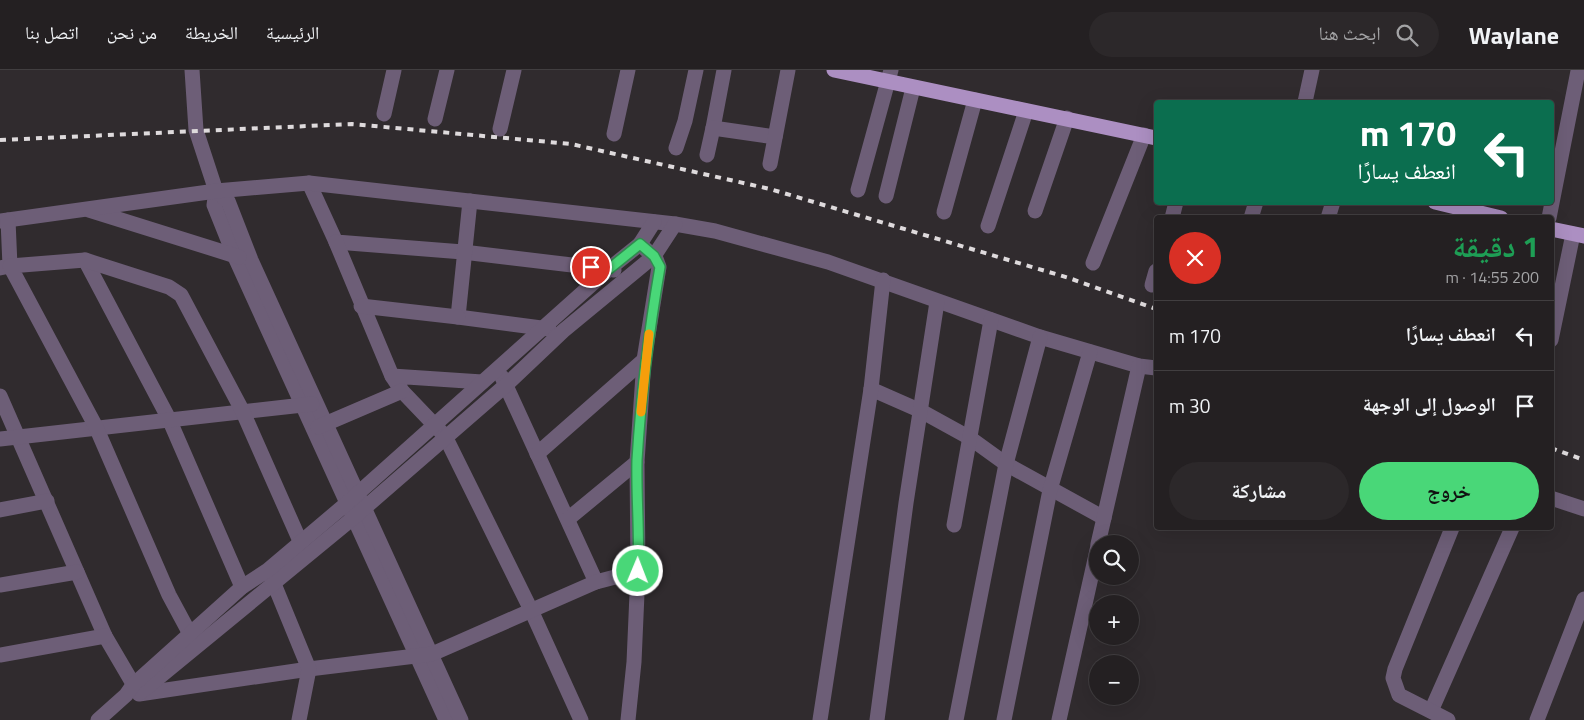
<!DOCTYPE html>
<html lang="ar">
<meta charset="utf-8">
<style>
:root{--surface:#242022;--page:#2c282a;--text:#f1f3f6;--muted:#a3a3a5;--line:#413e40;--accent:#49d778}
body{margin:0;font-family:"Titillium Web","Noto Naskh Arabic",sans-serif;background:var(--page);color:var(--text);direction:rtl;height:100vh;display:flex;flex-direction:column;font-size:19px;white-space:nowrap}
*{box-sizing:border-box;margin:0}
p{font-size:16px;color:var(--muted)}
.icon{flex:none;width:28px;height:28px;fill:none;stroke:currentColor;stroke-width:2;stroke-linecap:round;stroke-linejoin:round}
.map{position:relative;flex:1;overflow:hidden;direction:ltr}
.panel{position:absolute;left:1154px;top:145px;width:400px;height:315px;display:flex;flex-direction:column;background:var(--surface);border-radius:5px;box-shadow:0 5px 20px #0002,0 0 0 1px var(--line);direction:rtl}
.panel>*{flex:none}
.guide{position:absolute;left:1154px;top:30px;width:400px;height:105px;border-radius:5px;box-shadow:0 5px 20px #0002,0 0 0 1px var(--line);direction:rtl;background:#0b6e4f;color:#fff;overflow:hidden}
.buttons{position:absolute;left:1089px;top:465px;display:grid;gap:10px}
.buttons a{display:grid;place-items:center;width:50px;height:50px;border-radius:50%;background:var(--surface);box-shadow:0 5px 20px #0002,0 0 0 1px var(--line);font-size:25px}
.pin{position:absolute;display:grid;place-items:center;width:42px;height:42px;color:#fff;margin:-21px;border:2px solid #fff;border-radius:50%;box-shadow:0 1px 5px #0007}
.me{position:absolute;width:55px;margin:-28px;rotate:1deg;stroke-linejoin:round;filter:drop-shadow(0 0 4px #0008)}
.turn{display:flex;align-items:center;gap:18px;height:105px;padding:0 15px;font-size:22px}
.turn .icon{width:65px;height:65px;stroke-width:2.5}
.turn b{display:block;font-size:35px;line-height:42px}
.round{display:grid;place-items:center;flex:none;width:52px;height:52px;border-radius:26px;background:var(--page)}
.head{display:flex;align-items:center;justify-content:space-between;height:85px;padding:0 15px}
h1{font-size:30px;font-weight:700;line-height:38px;color:#1e9e55}
.primary-button{display:flex;gap:10px;margin-top:auto;padding:10px 15px}
.primary-button a{flex:1;height:58px;border-radius:30px;background:var(--accent);color:#111;font-size:20px;font-weight:700;line-height:58px;text-align:center}
.primary-button a+a{background:var(--page);color:var(--text)}
ul{padding:0;list-style:none}
li{display:flex;align-items:center;gap:15px;height:70px;padding:0 15px;border-top:1px solid var(--line)}
li div{flex:1}
li b{display:block;font-size:19px}
li em{font-style:normal}
header{display:flex;align-items:center;gap:30px;box-sizing:border-box;height:70px;padding:0 25px;background:var(--surface);border-bottom:1px solid var(--line)}
header strong{font-size:24px}
nav{display:flex;gap:28px;margin-inline-start:auto;font-size:18px}
.search{width:350px;height:45px;background:var(--page);display:flex;align-items:center;gap:12px;box-sizing:border-box;padding:0 18px;border-radius:28px;color:var(--muted);font-size:19px}
.map>svg:first-child{display:block}
.lines{fill:none;stroke-linecap:round;stroke-linejoin:round}
.minor{stroke:#6d5e77;stroke-width:15}
.major{stroke:#ac8fc2;stroke-width:15}
.rail{stroke:#dedadc;stroke-width:4;stroke-dasharray:6 6;stroke-linecap:butt}
.route-casing{stroke:#2f8c4e;stroke-width:12}
.route{stroke:#49d778;stroke-width:9}
.slow{stroke:#f59e0b;stroke-width:9}
</style>
<header>
<strong>Waylane</strong>
<div class="search"><svg class="icon" aria-label="search" viewBox="0 0 24 24"><circle cx="10" cy="10" r="6"/><path d="M15 15l6 6"/></svg>ابحث هنا</div>
<nav><a>الرئيسية</a><a>الخريطة</a><a>من نحن</a><a>اتصل بنا</a></nav>
</header>
<div class="map">
<svg width="1584" height="650" viewBox="0 0 1584 650">
<rect width="100%" height="100%" fill="#302b2e"/>
<g class="lines">
<!-- minor -->
<g class="minor">
<path d="M192,0L196,60L216,121L214,135L234,185L446,650"/>
<path d="M1305,32L1312,0"/>
<path d="M384,44L394,0"/>
<path d="M435,49L447,0"/>
<path d="M713,58L724,0"/>
<path d="M500,59L514,0"/>
<path d="M614,64L628,0"/>
<path d="M676,78L685,51L696,0"/>
<path d="M707,85L713,58L775,67"/>
<path d="M770,94L788,0"/>
<path d="M309,113L336,172L463,182L614,200"/>
<path d="M858,120L891,0"/>
<path d="M216,121L228,131L251,190L461,650"/>
<path d="M886,126L913,18"/>
<path d="M470,131L458,247L549,259"/>
<path d="M89,140L239,187"/>
<path d="M1035,141L1067,48"/>
<path d="M944,142L975,30"/>
<path d="M1172,148L1176,132"/>
<path d="M1251,148L1256,132"/>
<path d="M1328,148L1333,132"/>
<path d="M1549,148L1578,1L1584,2"/>
<path d="M0,151L216,121L309,113L675,154L715,161L828,192L1040,267L1139,296L1156,298"/>
<path d="M988,156L1026,41"/>
<path d="M336,172L392,306"/>
<path d="M85,190L169,349L242,517"/>
<path d="M1093,193L1144,65"/>
<path d="M0,198L10,196L8,150"/>
<path d="M1152,215L1156,201"/>
<path d="M361,236L458,247"/>
<path d="M1551,270L1573,164"/>
<path d="M502,307L596,512"/>
<path d="M482,312L392,306L402,321L445,366L531,540L581,650"/>
<path d="M871,319L921,341L970,368L1006,394L1104,448"/>
<path d="M0,326L105,566L139,624L309,599L432,584L596,512L638,501L637,392L644,290L659,197L656,189L640,174"/>
<path d="M318,357L402,321"/>
<path d="M0,369L312,334"/>
<path d="M537,384L644,290"/>
<path d="M1551,428L1584,439"/>
<path d="M0,440L47,431"/>
<path d="M568,449L637,392"/>
<path d="M954,455L991,250"/>
<path d="M1098,474L1139,296"/>
<path d="M270,504L309,599L299,650"/>
<path d="M0,515L77,502"/>
<path d="M190,564L169,525L96,357L10,196L85,190L169,217L181,225L242,340L300,471"/>
<path d="M0,585L105,566"/>
<path d="M140,623L353,448L506,315L563,261L654,186L675,154"/>
<path d="M1431,641L1512,458"/>
<path d="M98,650L126,625L133,615L242,517L268,500L346,434L609,199L640,174L654,152"/>
<path d="M628,650L634,592L638,501"/>
<path d="M820,650L871,319L883,210"/>
<path d="M877,650L906,433L937,232"/>
<path d="M956,650L1006,394L1040,267"/>
<path d="M1004,650L1050,420L1090,282"/>
<path d="M1059,650L1098,476"/>
<path d="M1448,650L1399,625L1393,608L1395,599L1452,458"/>
<path d="M1537,650L1584,529"/>
</g>
<!-- major -->
<g class="major">
<path d="M834,0L1156,68"/>
<path d="M1435,132L1501,148"/>
<path d="M1551,159L1584,166"/>
</g>
<!-- rail -->
<g class="rail">
<path d="M0,70L352,54L571,74L770,119L1069,208L1156,239"/>
<path d="M1551,378L1584,390"/>
</g>
</g>
<g class="lines">
<!-- route casing -->
<g class="route-casing">
<path id="route" d="M591,197L609,199L640,174L654,186L660,197C649,261 641,325 637,390C636,427 640,464 638,501"/>
</g>
<!-- route -->
<use href="#route" class="route"/>
<!-- slow -->
<path class="slow" d="M641,342L649,264"/>
</g>
</svg>
<div class="buttons">
<a><svg class="icon" aria-label="search" viewBox="0 0 24 24"><circle cx="10" cy="10" r="6"/><path d="M15 15l6 6"/></svg></a>
<a>+</a>
<a>−</a>
</div>
<div class="pin" style="left:591px;top:197px;background:#d93025"><svg class="icon" aria-label="arrive" viewBox="0 0 24 24"><path d="M6 21V4h12l-3 4 3 4H6"/></svg></div>
<svg class="me" style="left:638px;top:501px" viewBox="-20 -20 40 40"><circle r="17" fill="#49d778" stroke="#fff" stroke-width="3"/><path d="M0-11L8 9 0 5-8 9z" fill="#fff"/></svg>
<div class="guide">
<div class="turn"><svg class="icon" aria-label="left" viewBox="0 0 24 24"><path d="M17 20v-9H6M10 6l-5 5 5 5"/></svg><div><b>170 m</b>انعطف يسارًا</div></div>
</div>
<section class="panel">
<div class="head"><div><h1>1 دقيقة</h1><p>200 m · 14:55</p></div><a class="round" style="background:#d93025;color:#fff"><svg class="icon" aria-label="close" viewBox="0 0 24 24"><path d="M6 6l12 12M18 6L6 18"/></svg></a></div>
<ul>
<li><svg class="icon" aria-label="left" viewBox="0 0 24 24"><path d="M17 20v-9H6M10 6l-5 5 5 5"/></svg><div><b>انعطف يسارًا</b></div><em>170 m</em></li>
<li><svg class="icon" aria-label="arrive" viewBox="0 0 24 24"><path d="M6 21V4h12l-3 4 3 4H6"/></svg><div><b>الوصول إلى الوجهة</b></div><em>30 m</em></li>
</ul>
<div class="primary-button"><a>خروج</a><a>مشاركة</a></div>
</section>
</div>
